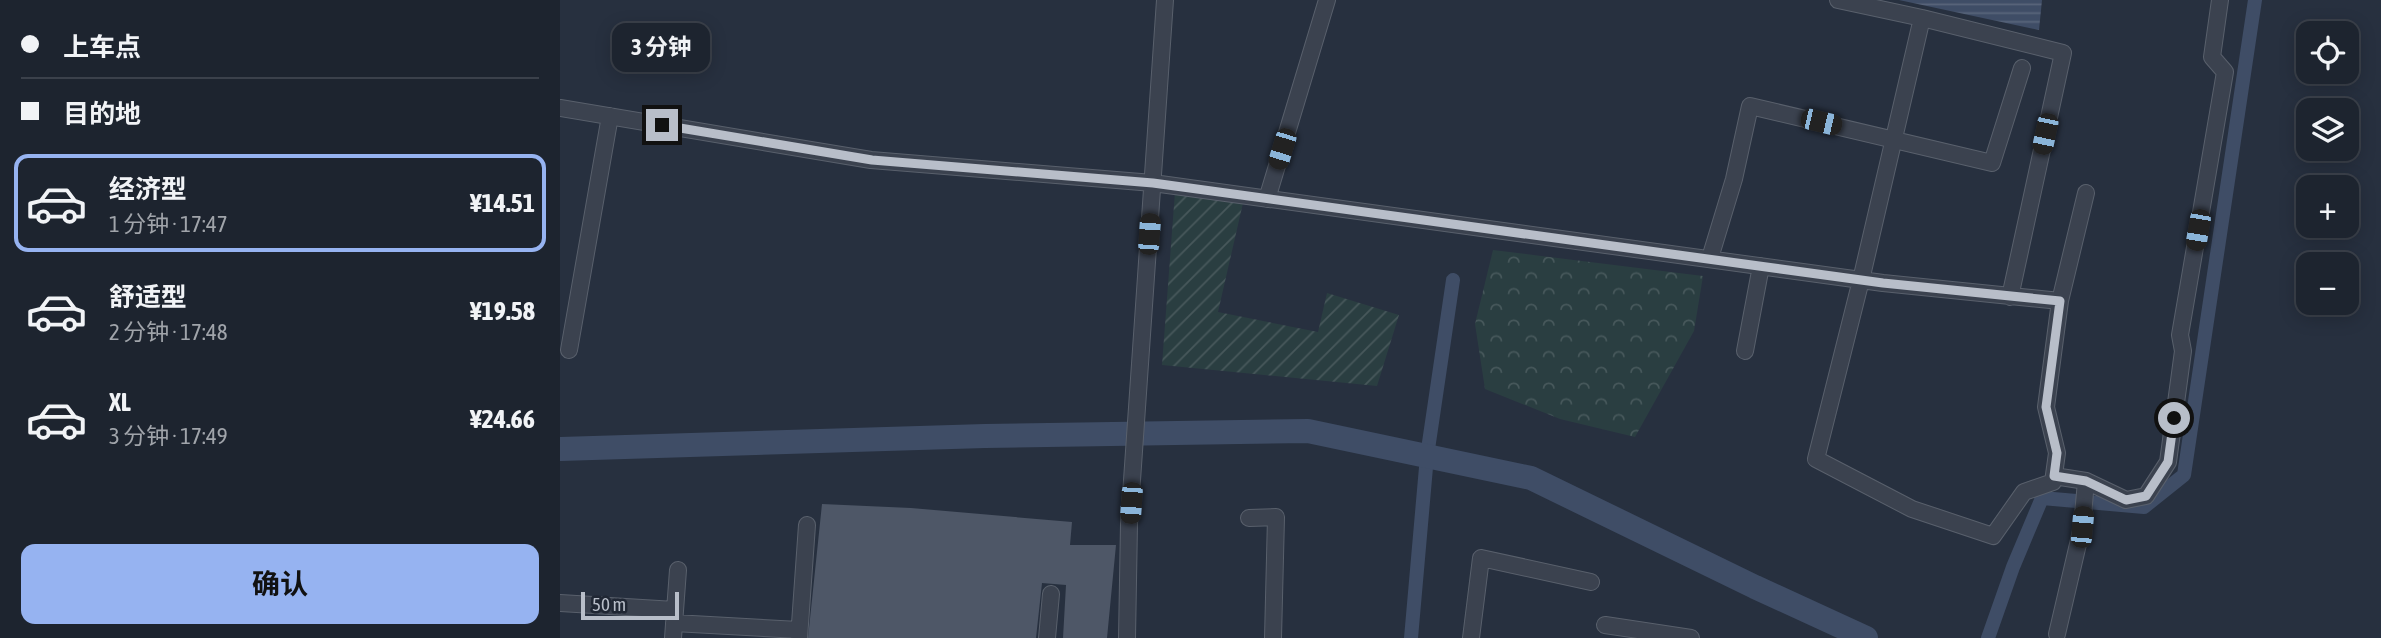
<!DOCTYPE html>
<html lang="zh">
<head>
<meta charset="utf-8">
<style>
	:root { --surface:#1d242f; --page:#252c37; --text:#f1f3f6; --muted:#a0a4aa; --line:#3b414b; --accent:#96b3f1 }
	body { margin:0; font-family:"Asap Condensed","Noto Sans SC",sans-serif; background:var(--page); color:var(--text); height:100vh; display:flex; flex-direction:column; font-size:26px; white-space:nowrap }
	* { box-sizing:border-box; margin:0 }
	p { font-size:23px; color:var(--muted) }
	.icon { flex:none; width:38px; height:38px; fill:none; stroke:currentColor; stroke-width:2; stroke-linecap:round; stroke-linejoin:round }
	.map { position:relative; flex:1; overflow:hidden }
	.sheet { display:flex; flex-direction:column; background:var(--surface); width:560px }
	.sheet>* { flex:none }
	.hud { display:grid; align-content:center; height:154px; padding:0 21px; background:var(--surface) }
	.tools { position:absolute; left:1736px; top:21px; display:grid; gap:14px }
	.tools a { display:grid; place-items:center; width:63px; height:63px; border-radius:14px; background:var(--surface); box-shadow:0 4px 18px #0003,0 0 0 2px var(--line); font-size:35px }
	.scale { position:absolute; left:21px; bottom:18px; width:98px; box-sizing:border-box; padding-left:7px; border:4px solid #b8bec9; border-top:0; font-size:19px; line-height:24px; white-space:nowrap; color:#b8bec9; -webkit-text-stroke:5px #202734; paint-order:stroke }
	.end { position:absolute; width:32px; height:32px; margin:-16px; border:9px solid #b8bec9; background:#111; box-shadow:0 0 0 4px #111 }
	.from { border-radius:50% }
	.bubble { position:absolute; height:49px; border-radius:14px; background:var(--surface); box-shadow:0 4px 18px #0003,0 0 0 2px var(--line); font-size:23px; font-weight:700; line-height:49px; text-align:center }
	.car { position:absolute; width:21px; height:42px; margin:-21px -10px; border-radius:9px; box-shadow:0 0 5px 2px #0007; background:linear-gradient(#222 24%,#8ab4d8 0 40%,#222 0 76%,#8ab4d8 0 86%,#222 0) }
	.hud b { display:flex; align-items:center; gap:24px; height:66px; font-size:26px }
	.hud b+b { border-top:2px solid var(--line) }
	.hud i { width:18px; height:18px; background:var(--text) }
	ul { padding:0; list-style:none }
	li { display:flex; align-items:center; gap:21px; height:98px; margin:0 14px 10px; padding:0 7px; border:4px solid transparent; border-radius:14px }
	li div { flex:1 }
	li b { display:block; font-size:26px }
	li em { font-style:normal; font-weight:700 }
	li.active { border-color:var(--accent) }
	li>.icon { width:63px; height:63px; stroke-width:1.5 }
	.primary-button { display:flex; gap:14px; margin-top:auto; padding:14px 21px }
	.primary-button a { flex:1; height:80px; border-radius:14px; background:var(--accent); color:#111; font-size:28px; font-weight:700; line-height:80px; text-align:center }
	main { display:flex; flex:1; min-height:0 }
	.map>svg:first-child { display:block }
	.park { fill:url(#park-crowns) }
	.garden { fill:url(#garden-furrows) }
	.water { fill:url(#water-rules) }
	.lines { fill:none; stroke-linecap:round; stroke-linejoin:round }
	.canal { stroke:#3f4d66; stroke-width:14 }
	.river { stroke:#3f4d66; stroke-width:24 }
	.building { fill:#4e5767 }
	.minor-casing { stroke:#59606c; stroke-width:18 }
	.minor { stroke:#3b424f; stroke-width:16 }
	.route { stroke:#b8bec9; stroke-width:9 }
</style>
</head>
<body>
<main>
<section class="sheet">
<div class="hud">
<b><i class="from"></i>上车点</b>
<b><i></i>目的地</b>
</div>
<ul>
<li class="active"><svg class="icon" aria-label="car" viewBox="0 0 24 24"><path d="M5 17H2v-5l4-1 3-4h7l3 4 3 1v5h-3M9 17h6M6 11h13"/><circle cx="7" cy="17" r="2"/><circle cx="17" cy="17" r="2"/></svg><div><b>经济型</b><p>1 分钟 · 17:47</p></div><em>¥14.51</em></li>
<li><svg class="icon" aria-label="car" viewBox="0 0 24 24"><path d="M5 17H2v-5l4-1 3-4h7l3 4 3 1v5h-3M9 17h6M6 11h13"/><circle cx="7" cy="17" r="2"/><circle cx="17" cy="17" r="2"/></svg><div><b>舒适型</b><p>2 分钟 · 17:48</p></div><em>¥19.58</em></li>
<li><svg class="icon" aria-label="car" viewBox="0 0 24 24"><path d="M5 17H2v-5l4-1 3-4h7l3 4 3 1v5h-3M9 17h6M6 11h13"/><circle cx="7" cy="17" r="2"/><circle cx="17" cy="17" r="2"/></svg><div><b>XL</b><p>3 分钟 · 17:49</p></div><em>¥24.66</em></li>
</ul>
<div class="primary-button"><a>确认</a></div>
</section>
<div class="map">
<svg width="1821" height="638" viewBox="0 0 1821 638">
	<defs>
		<pattern id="park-crowns" width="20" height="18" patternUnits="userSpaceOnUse" patternTransform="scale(1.75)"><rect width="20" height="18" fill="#2a3e41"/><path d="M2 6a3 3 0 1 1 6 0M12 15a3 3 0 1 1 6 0" fill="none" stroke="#47585b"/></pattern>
		<pattern id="garden-furrows" width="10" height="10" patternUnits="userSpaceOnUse" patternTransform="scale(1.75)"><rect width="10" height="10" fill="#2a3e41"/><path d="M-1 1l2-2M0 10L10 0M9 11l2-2" fill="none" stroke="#47585b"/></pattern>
		<pattern id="water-rules" width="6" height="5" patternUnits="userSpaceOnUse" patternTransform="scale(1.75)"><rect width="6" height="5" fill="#3f4d66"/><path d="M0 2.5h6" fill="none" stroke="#59657b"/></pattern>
	</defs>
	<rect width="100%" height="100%" fill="#27303f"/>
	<!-- park -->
	<path class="park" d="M933,250L1143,276L1134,331L1075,437L1000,419L925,389L915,324Z"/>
	<!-- garden -->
	<path class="garden" d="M615,192L683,203L658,312L758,332L767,293L839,315L817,386L602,365Z"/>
	<!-- water -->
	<path class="water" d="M1339,0H1482L1479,30Z"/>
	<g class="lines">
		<!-- canal -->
		<path class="canal" d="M851,638L867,456L893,280
			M1428,638L1453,567L1482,498L1584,507L1624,475L1695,0"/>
		<!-- river -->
		<path class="river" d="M0,449L425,436L748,431L971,478L1195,587L1306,638"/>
	</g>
	<!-- building -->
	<path class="building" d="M262,504L351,508L512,522L510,545H556L547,638H503L506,585L482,583L476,638H248Z"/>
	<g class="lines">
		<defs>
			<path id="minor" d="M1278,0L1362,18L1301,280L1256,459L1352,509L1433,536L1464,492L1493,482L1497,453L1486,407L1500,301L1526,193
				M1362,18L1503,53L1450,297
				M0,108L311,160L593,183L1323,283L1500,301
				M707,199L767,0
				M1150,258L1174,179L1190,106L1432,163L1462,68
				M9,350L50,116
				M1185,351L1201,266
				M1494,476L1526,481L1566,500L1586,496L1608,462L1623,351L1620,335L1665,72L1652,57L1660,0
				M689,518L716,517L713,638
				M0,603L115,610
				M114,623L239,630
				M1045,625L1131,638
				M1497,634L1522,527L1526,481
				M113,638L118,570
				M239,638L247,525
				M487,638L491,594
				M567,638L569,524L605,0
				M911,638L921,558L1031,582"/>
		</defs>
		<!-- minor casing -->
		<use href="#minor" class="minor-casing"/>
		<!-- minor -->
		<use href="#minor" class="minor"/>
	</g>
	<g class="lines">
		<!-- route -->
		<path class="route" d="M102,125L312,160L593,183L1323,283L1500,301L1486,407L1497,453L1494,476L1526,481L1566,500L1586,496L1608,462L1614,418"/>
	</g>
</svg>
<div class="tools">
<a><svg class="icon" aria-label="locate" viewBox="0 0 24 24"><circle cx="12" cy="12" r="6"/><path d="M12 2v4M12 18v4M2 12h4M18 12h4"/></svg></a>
<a><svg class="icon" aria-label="layers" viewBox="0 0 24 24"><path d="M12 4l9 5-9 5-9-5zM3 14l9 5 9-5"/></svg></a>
<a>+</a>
<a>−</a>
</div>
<div class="scale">50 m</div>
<i class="end from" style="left:1614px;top:418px"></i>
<i class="end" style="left:102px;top:125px"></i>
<div class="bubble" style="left:52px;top:23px;width:98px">3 分钟</div>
<i class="car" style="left:1261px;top:122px;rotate:103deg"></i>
<i class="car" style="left:1485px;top:134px;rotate:192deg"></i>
<i class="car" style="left:722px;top:149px;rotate:197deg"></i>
<i class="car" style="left:1638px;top:230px;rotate:190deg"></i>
<i class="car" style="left:589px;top:234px;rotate:4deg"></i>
<i class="car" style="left:571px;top:503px;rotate:184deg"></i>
<i class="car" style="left:1522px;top:527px;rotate:5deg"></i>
</div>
</main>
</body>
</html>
